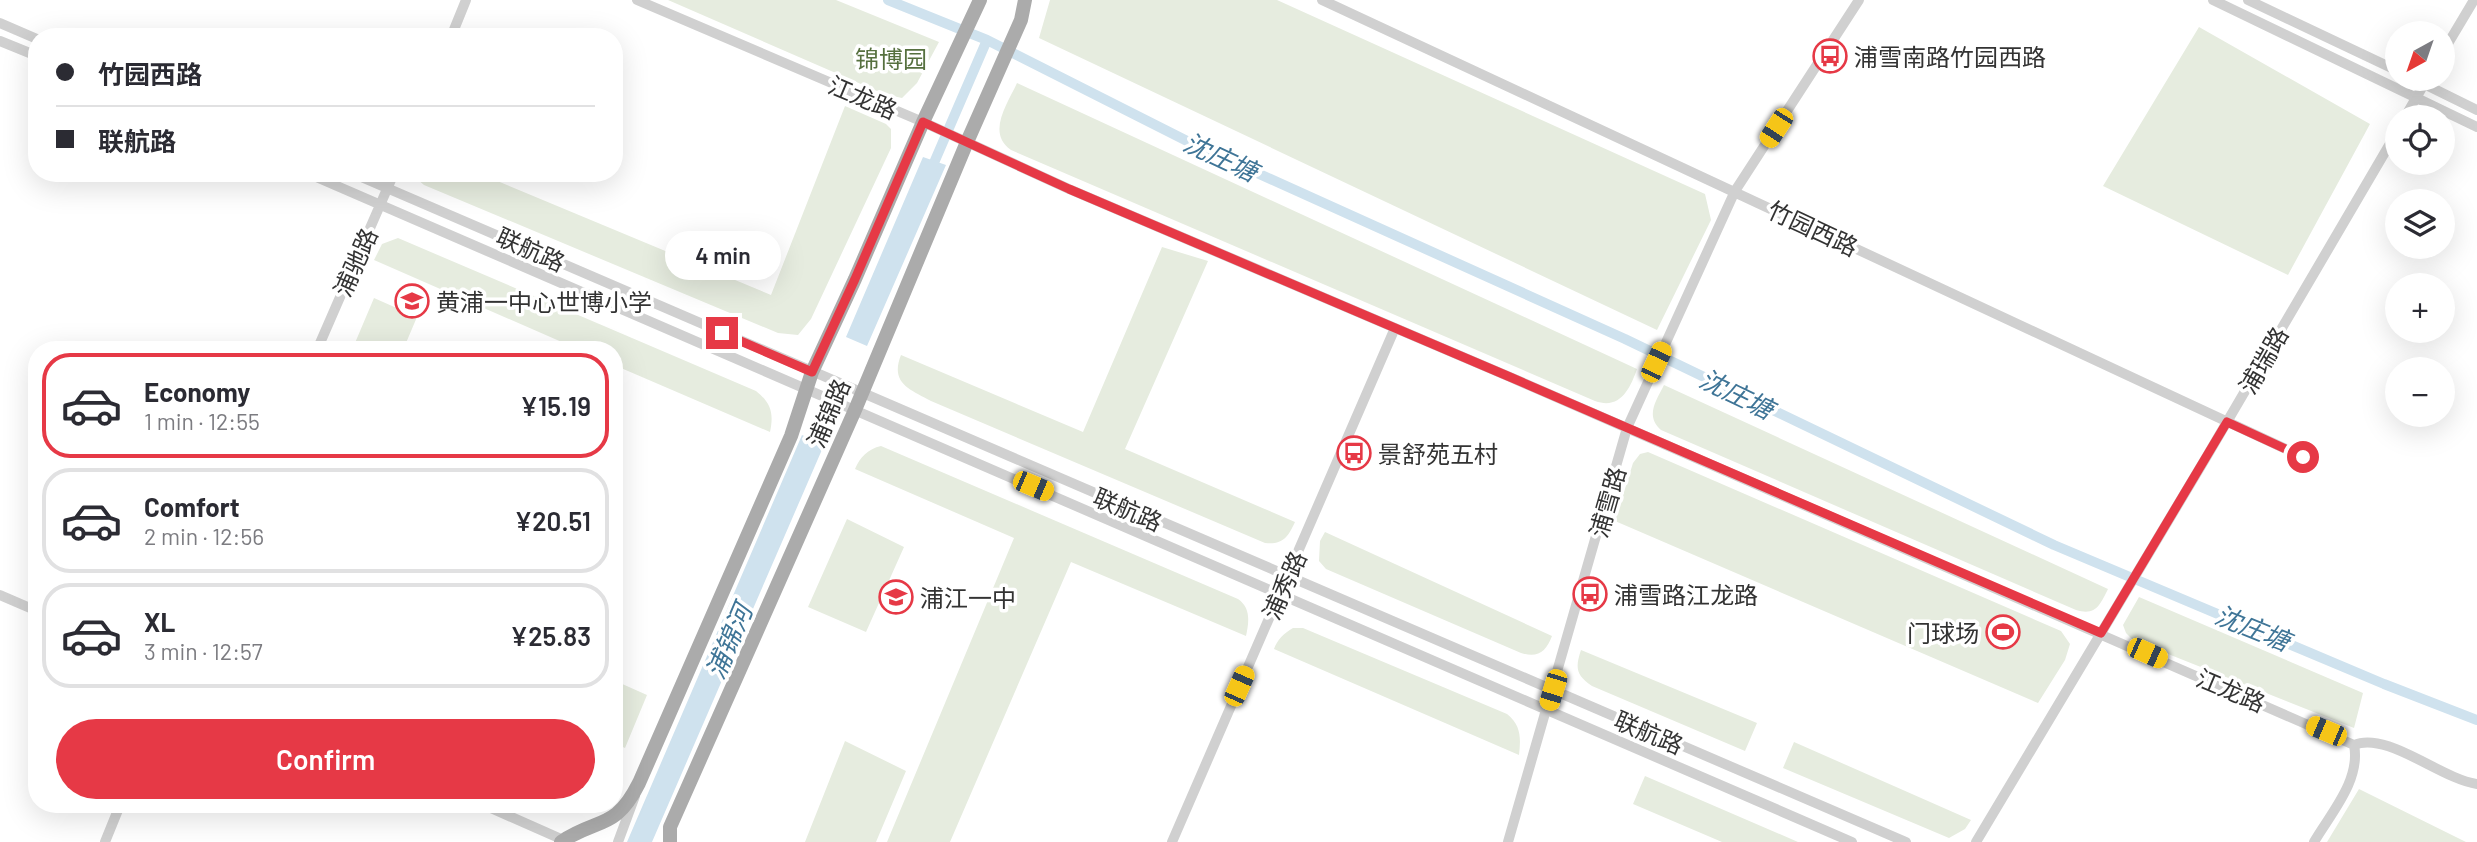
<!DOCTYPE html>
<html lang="en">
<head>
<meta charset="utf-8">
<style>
	:root { --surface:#fff; --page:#f7f7f7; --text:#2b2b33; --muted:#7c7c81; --line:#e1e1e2; --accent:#e63946 }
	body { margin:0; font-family:Barlow,"Noto Sans SC",sans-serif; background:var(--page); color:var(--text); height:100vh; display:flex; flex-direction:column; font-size:26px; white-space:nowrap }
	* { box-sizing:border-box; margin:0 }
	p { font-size:23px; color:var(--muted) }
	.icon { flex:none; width:38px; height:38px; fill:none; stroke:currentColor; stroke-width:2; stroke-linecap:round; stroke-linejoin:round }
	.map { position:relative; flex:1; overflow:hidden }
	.side { position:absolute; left:28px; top:341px; width:595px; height:472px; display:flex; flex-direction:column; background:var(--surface); border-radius:28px; box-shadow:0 7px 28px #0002 }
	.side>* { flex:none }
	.banner { position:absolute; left:28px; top:28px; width:595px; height:154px; border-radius:28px; box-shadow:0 7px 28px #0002; display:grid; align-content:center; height:154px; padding:0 28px; background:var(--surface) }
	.needle { width:46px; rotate:220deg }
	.fabs { position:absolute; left:2385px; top:21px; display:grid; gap:14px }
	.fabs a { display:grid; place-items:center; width:70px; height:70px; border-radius:50%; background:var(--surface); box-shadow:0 7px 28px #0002; font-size:35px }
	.end { position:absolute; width:32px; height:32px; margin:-16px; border:9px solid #e63946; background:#fff; box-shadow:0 0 0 4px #fff }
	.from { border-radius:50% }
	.bubble { position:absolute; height:49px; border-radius:24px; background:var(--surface); box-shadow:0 7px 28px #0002; font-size:23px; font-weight:600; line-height:49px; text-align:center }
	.car { position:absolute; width:21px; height:42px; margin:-21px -10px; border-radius:9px; box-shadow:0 0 5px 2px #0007; background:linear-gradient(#f5c518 24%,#345 0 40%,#f5c518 0 76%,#345 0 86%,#f5c518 0) }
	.banner b { display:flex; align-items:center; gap:24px; height:66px; font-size:26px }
	.banner b+b { border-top:2px solid var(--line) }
	.banner i { width:18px; height:18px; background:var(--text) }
	ul { padding:12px 0 0; list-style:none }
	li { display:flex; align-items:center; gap:21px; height:105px; margin:0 14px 10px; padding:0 14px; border:4px solid var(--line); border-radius:28px }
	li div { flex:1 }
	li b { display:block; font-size:26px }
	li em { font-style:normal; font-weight:600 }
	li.on { border-color:var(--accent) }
	li>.icon { width:63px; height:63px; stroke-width:1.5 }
	.primary-button { display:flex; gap:14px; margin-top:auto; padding:14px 28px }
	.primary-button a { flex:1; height:80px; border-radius:42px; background:var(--accent); color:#fff; font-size:28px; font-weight:600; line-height:80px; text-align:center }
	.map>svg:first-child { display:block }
	.green { fill:#e6ecdf }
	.water { fill:#cfe2ee }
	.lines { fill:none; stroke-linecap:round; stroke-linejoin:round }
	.canal { stroke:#cfe2ee; stroke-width:10 }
	.minor { stroke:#d0d0d0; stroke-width:10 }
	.major { stroke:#ababab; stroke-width:14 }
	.route { stroke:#e63946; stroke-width:9 }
	.labels { text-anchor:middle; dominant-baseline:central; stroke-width:7; stroke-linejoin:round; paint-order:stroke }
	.poi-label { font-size:24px; fill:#333; stroke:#fff; text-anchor:start }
	.park-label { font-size:24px; fill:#56703f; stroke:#fff }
	.street-label { font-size:24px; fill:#333; stroke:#fff }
	.water-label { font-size:26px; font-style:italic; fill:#3f7597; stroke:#fff }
</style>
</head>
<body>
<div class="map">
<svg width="2477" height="842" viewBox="0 0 2477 842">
	<rect width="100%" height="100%" fill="#fff"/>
	<!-- green -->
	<path class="green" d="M668,0H836L939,42L917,83L902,98L884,94Z
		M1050,0H1277L1705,194L1711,220L1657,330L1039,38Z
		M2199,27L2370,124L2288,275L2103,186Z
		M1017,83L1637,369C1630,389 1620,410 1595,401L1011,150C986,133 1008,103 1017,83Z
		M845,106L886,124L891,129V148L811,319L798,335L778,333L424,185L417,179L414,173H478L771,295Z
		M398,238L756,391C771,403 774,413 770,432L614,365V350H580L374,260L382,244Z
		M1162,247L1208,261L1125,449L1295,522C1288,537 1283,545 1265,543L931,401C909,389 890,383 901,355L1083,432Z
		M374,298L417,317L403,350H352Z
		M1664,385L2108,589C2100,605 2096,616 2076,610L1661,430C1645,416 1656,401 1664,385Z
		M881,446L1238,599C1251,608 1249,622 1246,636L1071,562L950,842H887L1014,538L855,469C860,457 868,449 881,446Z
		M1648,452L2061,631L2070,644L2065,660L2038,703L1615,521L1633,463L1640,454Z
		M847,519L904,547L866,632L808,607Z
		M1325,532L1552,636C1546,652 1538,658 1521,653L1326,569L1319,561L1320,541Z
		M2139,597L2363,693L2354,728L2133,640L2126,633L2123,625Z
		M1293,628H1303L1507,714C1521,725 1521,738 1519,755L1274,649C1277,640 1284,633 1293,628Z
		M1581,650L1757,723L1745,751L1592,686C1576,675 1575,668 1581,650Z
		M620,683L647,695L625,748L614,743V689L617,690Z
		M845,741L906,771L876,842H805Z
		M1794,742L1971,820L1965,829L1949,838L1783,768Z
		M1645,776L1798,842H1722L1633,804Z
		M2359,789L2466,842H2327Z"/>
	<!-- water -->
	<path class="water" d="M923,157L946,165L867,346L846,337Z
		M802,435L824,445L652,842H627Z"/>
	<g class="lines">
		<!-- canal -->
		<path class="canal" d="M888,0L987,40L1193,144L1625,339L2054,545L2384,684L2477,720
			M930,172L987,40"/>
		<!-- minor -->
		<path class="minor" d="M637,0L923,122L1069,189L1510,377L2354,745
			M1322,0L2303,457
			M2213,0L2477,127
			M2248,0L2398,71
			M0,23L37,39
			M451,37L466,0
			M0,41L37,56
			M2443,52L2474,0
			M2414,79L2477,110
			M2405,117L2427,79
			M307,173L1852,842
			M352,173L1906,842
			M317,350L394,173
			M0,595L37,611
			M2354,745C2387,731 2441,779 2477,784
			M484,805L568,842
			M105,842L120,805
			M618,842L635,796
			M1172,842L1395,328
			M1508,842L1627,428L1735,191L1859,0
			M1976,842L2207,456L2398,130
			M2314,842C2331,813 2361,780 2354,745"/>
		<!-- major -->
		<path class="major" d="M561,842C598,817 615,831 639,783L791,436L812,372L855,279L923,122L980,0
			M670,842V827L855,410L967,142L1021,20L1025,0"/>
	</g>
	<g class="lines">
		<!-- route -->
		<path class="route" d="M722,333L812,372L855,279L923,122L1069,189L1510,377L2101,633L2227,422L2303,457"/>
	</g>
	<!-- icons -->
	<defs>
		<symbol id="bus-ring" viewBox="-11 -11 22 22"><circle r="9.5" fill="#fff" stroke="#e63946" stroke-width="1.5"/><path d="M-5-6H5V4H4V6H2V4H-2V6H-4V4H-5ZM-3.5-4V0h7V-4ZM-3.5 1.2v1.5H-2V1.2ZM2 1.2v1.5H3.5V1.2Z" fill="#e63946"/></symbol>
		<symbol id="school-ring" viewBox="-11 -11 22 22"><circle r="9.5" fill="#fff" stroke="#e63946" stroke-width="1.5"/><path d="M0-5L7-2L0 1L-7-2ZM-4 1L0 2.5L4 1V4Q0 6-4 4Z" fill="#e63946"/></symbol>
		<symbol id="stadium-ring" viewBox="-11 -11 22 22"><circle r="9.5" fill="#fff" stroke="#e63946" stroke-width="1.5"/><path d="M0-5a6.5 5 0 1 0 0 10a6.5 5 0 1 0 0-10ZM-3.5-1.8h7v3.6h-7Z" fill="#e63946"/></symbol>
	</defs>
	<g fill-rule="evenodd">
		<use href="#bus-ring" x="1811" y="37" width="38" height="38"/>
		<use href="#school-ring" x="393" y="282" width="38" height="38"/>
		<use href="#bus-ring" x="1335" y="434" width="38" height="38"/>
		<use href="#bus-ring" x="1571" y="575" width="38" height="38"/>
		<use href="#school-ring" x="877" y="578" width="38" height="38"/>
		<use href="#stadium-ring" x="1984" y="613" width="38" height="38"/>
	</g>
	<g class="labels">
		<!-- poi labels -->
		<g class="poi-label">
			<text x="1854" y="56">浦雪南路竹园西路</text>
			<text x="436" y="301">黄浦一中心世博小学</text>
			<text x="1378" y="453">景舒苑五村</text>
			<text x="1614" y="594">浦雪路江龙路</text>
			<text x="920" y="597">浦江一中</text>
			<text x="1979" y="632" text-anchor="end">门球场</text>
		</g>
		<!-- park labels -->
		<g class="park-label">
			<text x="891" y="58">锦博园</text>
		</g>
		<!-- street labels -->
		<g class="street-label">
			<text transform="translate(863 97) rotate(23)">江龙路</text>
			<text transform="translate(1813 228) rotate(25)">竹园西路</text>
			<text transform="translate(531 249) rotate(24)">联航路</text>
			<text transform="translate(355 262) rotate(-66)">浦驰路</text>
			<text transform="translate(2263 360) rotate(-60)">浦瑞路</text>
			<text transform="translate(828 413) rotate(-67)">浦锦路</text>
			<text transform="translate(1607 502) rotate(-74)">浦雪路</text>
			<text transform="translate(1128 509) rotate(23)">联航路</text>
			<text transform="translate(1284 585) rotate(-66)">浦秀路</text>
			<text transform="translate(2231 690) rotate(23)">江龙路</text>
			<text transform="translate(1649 732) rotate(23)">联航路</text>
		</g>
		<!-- water labels -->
		<g class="water-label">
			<text transform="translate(1221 156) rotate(25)">沈庄塘</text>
			<text transform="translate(1737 393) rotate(26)">沈庄塘</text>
			<text transform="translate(2253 627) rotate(22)">沈庄塘</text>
			<text transform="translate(728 641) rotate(-67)">浦锦河</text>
		</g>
	</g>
</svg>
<div class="fabs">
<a><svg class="needle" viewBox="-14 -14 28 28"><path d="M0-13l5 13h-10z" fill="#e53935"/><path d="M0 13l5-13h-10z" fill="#7c7c81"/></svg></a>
<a><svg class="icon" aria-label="locate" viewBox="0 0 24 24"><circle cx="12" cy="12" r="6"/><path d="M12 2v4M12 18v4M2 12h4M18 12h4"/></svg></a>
<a><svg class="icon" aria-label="layers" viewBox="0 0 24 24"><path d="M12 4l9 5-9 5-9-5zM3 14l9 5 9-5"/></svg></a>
<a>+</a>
<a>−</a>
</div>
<i class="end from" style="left:2303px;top:457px"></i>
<i class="end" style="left:722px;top:333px"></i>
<div class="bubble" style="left:665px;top:231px;width:116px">4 min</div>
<i class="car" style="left:1776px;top:128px;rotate:213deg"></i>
<i class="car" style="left:1656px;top:362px;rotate:25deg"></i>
<i class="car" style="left:1033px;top:486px;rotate:113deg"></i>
<i class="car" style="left:2147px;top:653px;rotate:114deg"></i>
<i class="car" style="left:1239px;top:686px;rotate:24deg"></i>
<i class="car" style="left:1553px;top:690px;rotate:197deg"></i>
<i class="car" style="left:2326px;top:731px;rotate:293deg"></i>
<div class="banner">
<b><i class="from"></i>竹园西路</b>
<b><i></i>联航路</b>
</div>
<section class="side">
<ul>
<li class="on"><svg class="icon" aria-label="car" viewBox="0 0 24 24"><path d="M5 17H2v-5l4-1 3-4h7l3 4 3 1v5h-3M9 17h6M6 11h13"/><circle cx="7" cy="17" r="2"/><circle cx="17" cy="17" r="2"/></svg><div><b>Economy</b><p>1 min · 12:55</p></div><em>¥15.19</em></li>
<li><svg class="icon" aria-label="car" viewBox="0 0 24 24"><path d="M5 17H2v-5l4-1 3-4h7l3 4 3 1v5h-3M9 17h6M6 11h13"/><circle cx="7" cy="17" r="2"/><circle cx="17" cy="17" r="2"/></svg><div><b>Comfort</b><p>2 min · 12:56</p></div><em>¥20.51</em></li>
<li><svg class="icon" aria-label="car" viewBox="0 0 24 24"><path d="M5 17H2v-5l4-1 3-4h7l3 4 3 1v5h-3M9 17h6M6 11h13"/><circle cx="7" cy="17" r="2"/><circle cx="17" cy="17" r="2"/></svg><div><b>XL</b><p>3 min · 12:57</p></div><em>¥25.83</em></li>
</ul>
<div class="primary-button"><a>Confirm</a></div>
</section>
</div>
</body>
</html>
